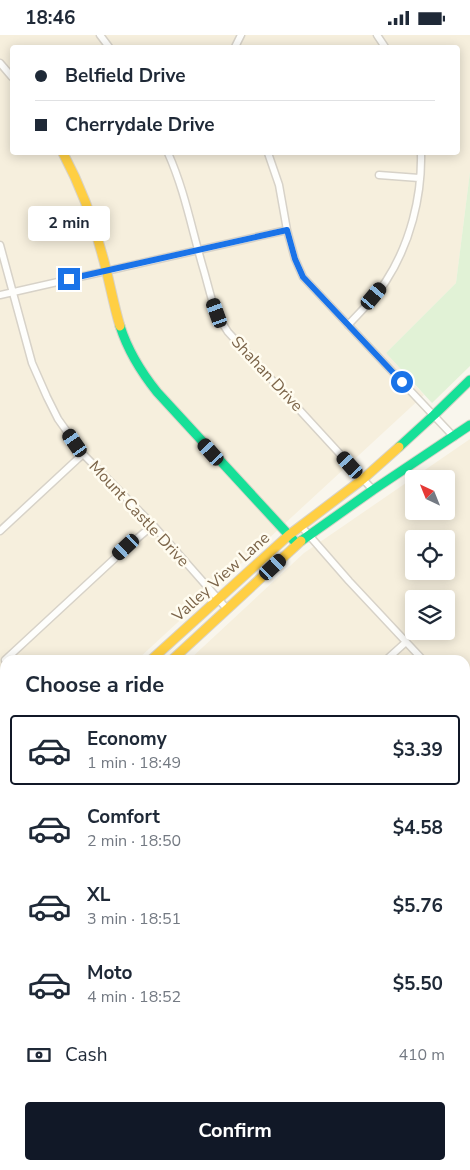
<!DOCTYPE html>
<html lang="en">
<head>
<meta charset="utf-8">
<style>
	:root { --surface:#fff; --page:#f6f6f7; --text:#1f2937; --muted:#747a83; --line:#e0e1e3; --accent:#111827 }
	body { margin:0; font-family:"Nunito Sans",sans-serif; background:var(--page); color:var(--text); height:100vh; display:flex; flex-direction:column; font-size:19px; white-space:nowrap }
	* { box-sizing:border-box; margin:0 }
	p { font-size:16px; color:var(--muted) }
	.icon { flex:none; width:28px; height:28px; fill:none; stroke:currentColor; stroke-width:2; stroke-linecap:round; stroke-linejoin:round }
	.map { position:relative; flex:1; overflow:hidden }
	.sheet { position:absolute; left:0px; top:620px; width:470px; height:515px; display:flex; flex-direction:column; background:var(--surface); border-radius:15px 15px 0 0; box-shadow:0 2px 12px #0003 }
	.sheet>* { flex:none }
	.top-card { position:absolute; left:10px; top:10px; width:450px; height:110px; border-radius:5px; box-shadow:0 2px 12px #0003; display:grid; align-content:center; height:110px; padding:0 25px; background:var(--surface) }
	.needle { width:32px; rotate:317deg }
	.tools { position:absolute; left:405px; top:435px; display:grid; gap:10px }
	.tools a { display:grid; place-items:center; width:50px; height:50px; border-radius:5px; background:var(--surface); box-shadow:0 2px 12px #0003; font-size:25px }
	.end { position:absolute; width:22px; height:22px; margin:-11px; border:6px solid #1a73e8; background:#fff; box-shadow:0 0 0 2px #fff }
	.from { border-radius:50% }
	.bubble { position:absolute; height:35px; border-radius:5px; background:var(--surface); box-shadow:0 2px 12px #0003; font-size:16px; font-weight:700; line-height:35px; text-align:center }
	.car { position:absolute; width:15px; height:30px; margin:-15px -8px; border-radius:6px; box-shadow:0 0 4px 1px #0007; background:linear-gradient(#222 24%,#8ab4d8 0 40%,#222 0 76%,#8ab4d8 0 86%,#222 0) }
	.top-card b { display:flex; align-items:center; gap:18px; height:48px; font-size:19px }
	.top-card b+b { border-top:1px solid var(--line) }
	.top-card i { width:12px; height:12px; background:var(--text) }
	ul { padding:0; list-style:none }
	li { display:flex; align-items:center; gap:15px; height:70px; margin:0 10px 8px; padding:0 15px; border:2px solid transparent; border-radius:5px }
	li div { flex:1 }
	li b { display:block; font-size:19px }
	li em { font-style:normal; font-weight:700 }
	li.current { border-color:var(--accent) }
	li>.icon { width:45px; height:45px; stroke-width:1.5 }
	h2 { padding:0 25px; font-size:22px; line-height:60px }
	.pay { display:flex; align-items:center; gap:12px; height:55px; padding:0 25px; font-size:19px }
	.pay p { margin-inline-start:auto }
	.button { display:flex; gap:10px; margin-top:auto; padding:10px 25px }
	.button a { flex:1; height:58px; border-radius:5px; background:var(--accent); color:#fff; font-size:20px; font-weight:700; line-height:58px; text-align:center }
	.status { display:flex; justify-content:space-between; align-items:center; height:35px; padding:0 25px; background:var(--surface); direction:ltr }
	.status svg { height:14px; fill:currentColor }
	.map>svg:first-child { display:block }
	.residential { fill:#f6efdd; fill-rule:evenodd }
	.green { fill:#e1f2d6 }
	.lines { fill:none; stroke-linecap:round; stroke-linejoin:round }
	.river { stroke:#cde2eb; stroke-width:12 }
	.street-casing { stroke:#d7d2c8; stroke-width:9 }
	.fast-casing { stroke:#d8d2c7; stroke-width:11 }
	.slow-casing { stroke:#d8d2c7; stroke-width:11 }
	.street { stroke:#fefefc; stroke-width:6 }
	.fast { stroke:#16e098; stroke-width:9 }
	.slow { stroke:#ffcf43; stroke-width:9 }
	.route { stroke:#1a73e8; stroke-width:6 }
	.labels { text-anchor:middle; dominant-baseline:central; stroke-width:5; stroke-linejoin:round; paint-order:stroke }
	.street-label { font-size:16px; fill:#7b6449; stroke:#fffcf0 }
</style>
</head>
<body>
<div class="status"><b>18:46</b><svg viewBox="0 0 49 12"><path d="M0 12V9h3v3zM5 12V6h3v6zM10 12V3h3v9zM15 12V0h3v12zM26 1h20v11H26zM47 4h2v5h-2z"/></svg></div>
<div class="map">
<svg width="470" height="1135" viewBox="0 0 470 1135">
	<rect width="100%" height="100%" fill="#f9f6ed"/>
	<!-- residential -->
	<path class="residential" d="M0,0H470V137L456,248L386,318L424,360L137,625H5V713L0,708ZM12,12H458V118H12Z
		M470,404V1135H405L400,1130H465V625H189L304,518ZM414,444H446V476H414ZM414,504H446V536H414ZM414,564H446V596H414Z
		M5,793V1130H350L355,1135H0V797Z"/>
	<!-- green -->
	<path class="green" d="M470,137V331L432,368L386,318L456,248Z"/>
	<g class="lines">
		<!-- river -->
		<path class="river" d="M465,922L470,925
			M465,1008L470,1012"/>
		<defs>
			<path id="street" d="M100,0L109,12
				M377,0L385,12
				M235,12L241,0
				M0,28L12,42
				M168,118C185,156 192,196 204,236C208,250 211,264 216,277C220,284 224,291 228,297L373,455
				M268,118L279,150L287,195L295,224L303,242L454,402
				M379,140L419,143
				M0,210L32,328L47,362L58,384L83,419L153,490L227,574
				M0,260L287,195
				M348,290C361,276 376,262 386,246C410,209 422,162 421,118
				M301,491L349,546L423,625
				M0,496L83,419
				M5,625L126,513L153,490
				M386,625L406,607
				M465,680L470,713
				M465,755L470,729
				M0,902L5,897
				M0,1033L5,1029
				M33,1135L39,1130
				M179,1135L185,1130
				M322,1135L327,1130"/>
			<path id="fast" d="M120,291C128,316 141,337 157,357L297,509
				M399,412L434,380L470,345
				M301,506L373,455L470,390
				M0,724L5,729
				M0,745L5,750
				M0,782L5,778
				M362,1130L367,1135
				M382,1130L386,1135"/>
			<path id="slow" d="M63,118C80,150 93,184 102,219C109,243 113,268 120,291
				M151,625L289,500L363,444L399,412
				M172,625L301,506
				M0,763L5,758"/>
		</defs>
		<!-- street casing -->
		<use href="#street" class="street-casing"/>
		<!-- fast casing -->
		<use href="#fast" class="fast-casing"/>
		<!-- slow casing -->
		<use href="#slow" class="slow-casing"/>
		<!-- street -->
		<use href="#street" class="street"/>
		<!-- fast -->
		<use href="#fast" class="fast"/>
		<!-- slow -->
		<use href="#slow" class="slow"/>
	</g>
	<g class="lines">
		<!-- route -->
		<path class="route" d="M69,244L287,195L295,224L303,242L402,347"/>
	</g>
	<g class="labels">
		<!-- street labels -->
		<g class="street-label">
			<text transform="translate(267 339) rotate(47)">Shahan Drive</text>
			<text transform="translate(139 479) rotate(47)">Mount Castle Drive</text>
			<text transform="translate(221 542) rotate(-42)">Valley View Lane</text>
		</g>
	</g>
</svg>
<div class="tools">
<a><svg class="needle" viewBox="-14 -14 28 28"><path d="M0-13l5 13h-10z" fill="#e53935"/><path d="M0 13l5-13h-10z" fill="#747a83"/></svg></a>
<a><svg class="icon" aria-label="locate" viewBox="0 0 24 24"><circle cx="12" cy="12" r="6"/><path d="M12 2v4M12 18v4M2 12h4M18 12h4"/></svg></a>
<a><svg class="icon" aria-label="layers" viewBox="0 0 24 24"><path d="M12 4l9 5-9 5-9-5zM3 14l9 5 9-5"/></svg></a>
</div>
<i class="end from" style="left:402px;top:347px"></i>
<i class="end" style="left:69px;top:244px"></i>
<div class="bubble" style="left:28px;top:171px;width:82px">2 min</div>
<i class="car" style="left:374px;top:261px;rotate:40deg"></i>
<i class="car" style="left:217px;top:278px;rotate:340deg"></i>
<i class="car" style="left:75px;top:408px;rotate:325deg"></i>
<i class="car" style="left:211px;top:417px;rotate:318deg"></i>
<i class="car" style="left:350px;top:430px;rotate:318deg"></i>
<i class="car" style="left:126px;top:512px;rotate:227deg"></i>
<i class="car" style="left:273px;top:532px;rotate:47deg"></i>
<div class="top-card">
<b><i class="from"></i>Belfield Drive</b>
<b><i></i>Cherrydale Drive</b>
</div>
<section class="sheet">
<h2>Choose a ride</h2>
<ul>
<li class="current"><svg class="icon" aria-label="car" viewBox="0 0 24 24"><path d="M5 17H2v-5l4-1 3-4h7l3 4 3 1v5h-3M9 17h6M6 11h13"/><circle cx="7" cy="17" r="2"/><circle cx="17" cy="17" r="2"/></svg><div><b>Economy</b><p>1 min · 18:49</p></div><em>$3.39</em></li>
<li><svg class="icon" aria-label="car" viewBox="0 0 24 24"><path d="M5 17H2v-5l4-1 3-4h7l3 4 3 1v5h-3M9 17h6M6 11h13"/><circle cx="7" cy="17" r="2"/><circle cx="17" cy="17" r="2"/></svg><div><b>Comfort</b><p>2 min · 18:50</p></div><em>$4.58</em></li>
<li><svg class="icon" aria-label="car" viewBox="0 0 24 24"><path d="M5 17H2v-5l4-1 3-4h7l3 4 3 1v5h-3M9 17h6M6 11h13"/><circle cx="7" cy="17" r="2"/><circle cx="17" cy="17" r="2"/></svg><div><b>XL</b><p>3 min · 18:51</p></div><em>$5.76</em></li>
<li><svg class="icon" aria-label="car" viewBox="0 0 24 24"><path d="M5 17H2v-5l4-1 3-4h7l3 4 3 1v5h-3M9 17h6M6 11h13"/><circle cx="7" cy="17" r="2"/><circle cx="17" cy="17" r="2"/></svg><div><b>Moto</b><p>4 min · 18:52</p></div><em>$5.50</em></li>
</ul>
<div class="pay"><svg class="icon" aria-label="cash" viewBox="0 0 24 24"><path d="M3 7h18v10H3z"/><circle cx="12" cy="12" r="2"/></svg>Cash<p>410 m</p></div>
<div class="button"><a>Confirm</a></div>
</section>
</div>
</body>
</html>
